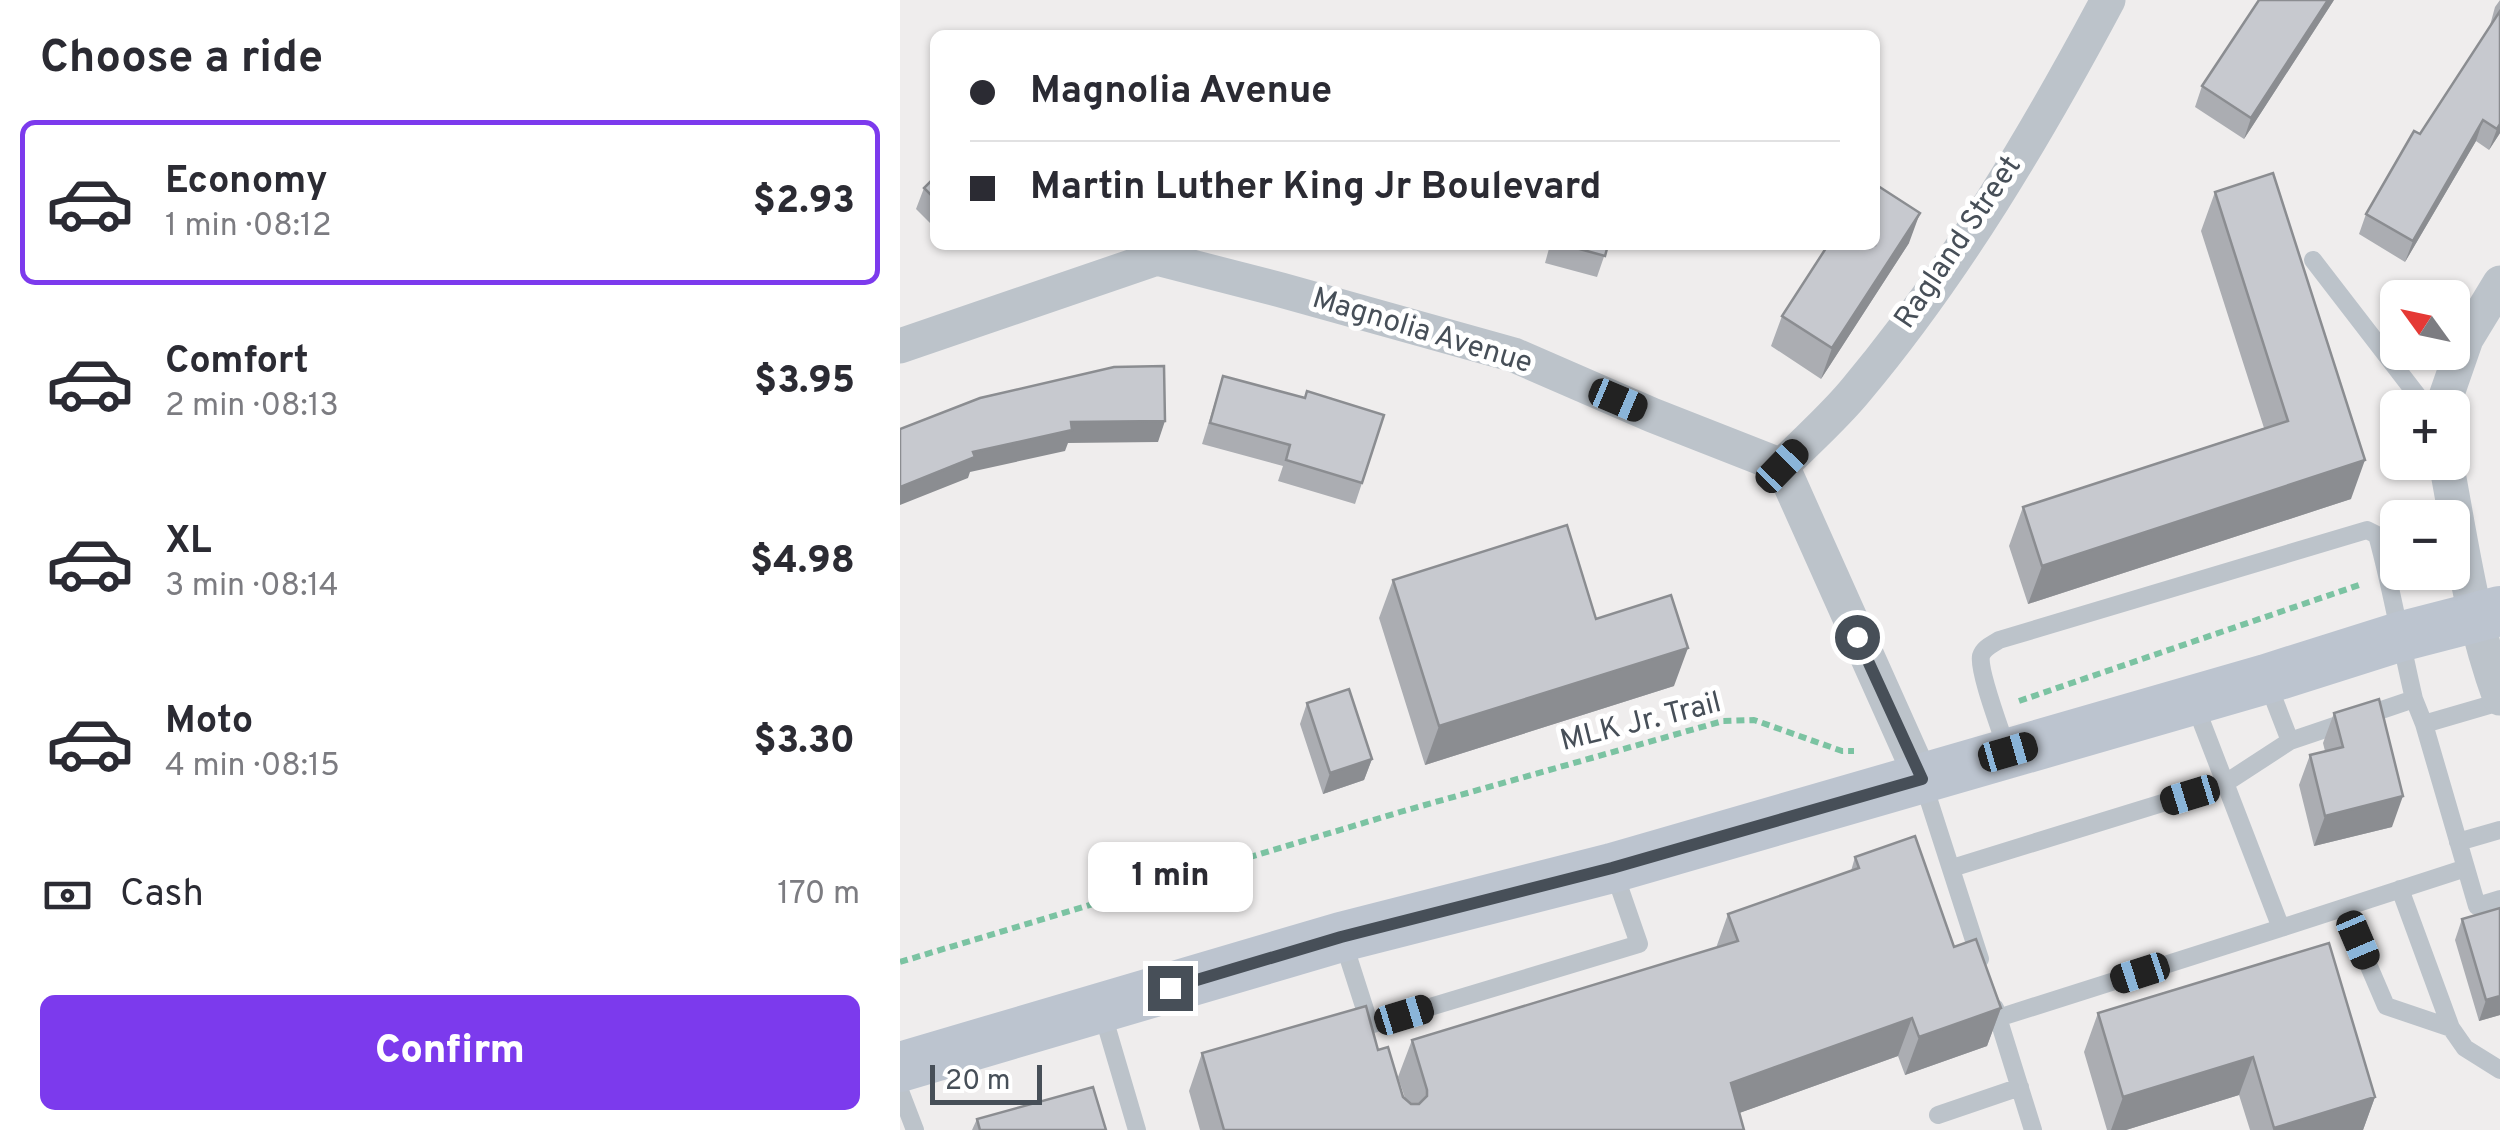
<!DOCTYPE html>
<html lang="en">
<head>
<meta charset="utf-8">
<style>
	:root { --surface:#fff; --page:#f2f2f3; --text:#2b2b33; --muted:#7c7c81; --line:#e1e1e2; --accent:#7c3aed }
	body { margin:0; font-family:Overpass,sans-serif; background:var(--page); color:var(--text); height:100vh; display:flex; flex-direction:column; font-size:38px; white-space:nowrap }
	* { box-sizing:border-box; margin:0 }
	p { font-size:32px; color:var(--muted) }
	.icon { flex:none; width:55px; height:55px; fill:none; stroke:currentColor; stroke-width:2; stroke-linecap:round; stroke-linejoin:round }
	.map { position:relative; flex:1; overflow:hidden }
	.drawer { display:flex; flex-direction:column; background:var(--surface); width:900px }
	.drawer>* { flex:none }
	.guide { position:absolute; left:30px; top:30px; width:950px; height:220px; border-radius:15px; box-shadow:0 2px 8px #0004; display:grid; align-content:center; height:220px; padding:0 40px; background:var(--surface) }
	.needle { width:65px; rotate:303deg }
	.buttons { position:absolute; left:1480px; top:280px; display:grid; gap:20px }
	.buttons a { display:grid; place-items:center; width:90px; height:90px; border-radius:15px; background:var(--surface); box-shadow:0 2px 8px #0004; font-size:50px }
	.scale { position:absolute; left:30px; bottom:25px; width:112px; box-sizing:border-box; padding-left:10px; border:5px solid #474f58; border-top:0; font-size:28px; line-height:35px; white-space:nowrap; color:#474f58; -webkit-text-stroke:8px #fff; paint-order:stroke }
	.end { position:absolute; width:45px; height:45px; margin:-22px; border:12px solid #474f58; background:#fff; box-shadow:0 0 0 5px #fff }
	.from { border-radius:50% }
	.bubble { position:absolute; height:70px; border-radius:15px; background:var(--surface); box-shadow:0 2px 8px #0004; font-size:32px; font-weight:800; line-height:70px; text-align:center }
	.car { position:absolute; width:30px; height:60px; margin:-30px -15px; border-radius:12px; box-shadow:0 0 8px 2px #0007; background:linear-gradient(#222 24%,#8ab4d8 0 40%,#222 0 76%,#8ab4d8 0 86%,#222 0) }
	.guide b { display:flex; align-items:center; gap:35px; height:95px; font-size:38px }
	.guide b+b { border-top:2px solid var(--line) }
	.guide i { width:25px; height:25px; background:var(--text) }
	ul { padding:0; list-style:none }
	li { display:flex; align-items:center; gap:30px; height:165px; margin:0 20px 15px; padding:0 20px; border:5px solid transparent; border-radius:15px }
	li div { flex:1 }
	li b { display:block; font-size:38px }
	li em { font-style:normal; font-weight:800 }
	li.on { border-color:var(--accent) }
	li>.icon { width:90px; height:90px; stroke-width:1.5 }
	h2 { padding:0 40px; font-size:45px; line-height:120px }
	.pay { display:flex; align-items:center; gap:25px; height:110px; padding:0 40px; font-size:38px }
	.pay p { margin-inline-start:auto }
	.primary-button { display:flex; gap:20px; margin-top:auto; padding:20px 40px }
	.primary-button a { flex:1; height:115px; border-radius:15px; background:var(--accent); color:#fff; font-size:40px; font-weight:800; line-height:115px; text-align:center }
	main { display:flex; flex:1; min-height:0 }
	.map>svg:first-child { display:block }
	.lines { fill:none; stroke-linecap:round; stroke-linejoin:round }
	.path { stroke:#7bc3a2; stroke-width:6; stroke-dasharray:8 5; stroke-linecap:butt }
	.service { stroke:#bcc3ca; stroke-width:18 }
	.minor { stroke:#bcc3ca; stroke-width:35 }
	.secondary { stroke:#bcc4cf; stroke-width:50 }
	.wall { fill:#abadb2 }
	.shaded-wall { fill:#8b8d91 }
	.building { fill:#c7c9cf; stroke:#8b8d91; stroke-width:2.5 }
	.route { stroke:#474f58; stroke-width:12 }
	.labels { text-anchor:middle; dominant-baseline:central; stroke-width:10; stroke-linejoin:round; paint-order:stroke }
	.street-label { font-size:30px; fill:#474f58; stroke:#fff }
</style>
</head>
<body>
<main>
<section class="drawer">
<h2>Choose a ride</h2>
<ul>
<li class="on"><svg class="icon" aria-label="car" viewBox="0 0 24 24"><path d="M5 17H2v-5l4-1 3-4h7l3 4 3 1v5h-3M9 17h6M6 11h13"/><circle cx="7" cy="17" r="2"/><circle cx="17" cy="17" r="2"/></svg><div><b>Economy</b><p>1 min · 08:12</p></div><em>$2.93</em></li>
<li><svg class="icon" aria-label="car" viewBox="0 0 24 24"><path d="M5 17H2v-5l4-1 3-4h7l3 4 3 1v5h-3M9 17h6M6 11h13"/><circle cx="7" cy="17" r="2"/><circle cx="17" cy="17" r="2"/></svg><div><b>Comfort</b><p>2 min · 08:13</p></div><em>$3.95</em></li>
<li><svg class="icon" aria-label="car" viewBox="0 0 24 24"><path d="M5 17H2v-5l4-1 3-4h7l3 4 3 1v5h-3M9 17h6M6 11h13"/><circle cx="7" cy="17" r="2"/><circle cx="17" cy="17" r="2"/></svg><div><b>XL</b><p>3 min · 08:14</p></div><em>$4.98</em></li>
<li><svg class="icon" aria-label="car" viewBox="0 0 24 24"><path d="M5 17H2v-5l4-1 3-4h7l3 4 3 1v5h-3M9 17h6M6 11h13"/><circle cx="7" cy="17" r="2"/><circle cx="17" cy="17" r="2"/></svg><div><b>Moto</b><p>4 min · 08:15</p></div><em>$3.30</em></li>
</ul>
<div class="pay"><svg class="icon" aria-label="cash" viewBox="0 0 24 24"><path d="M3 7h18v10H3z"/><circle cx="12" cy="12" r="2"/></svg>Cash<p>170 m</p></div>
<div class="primary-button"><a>Confirm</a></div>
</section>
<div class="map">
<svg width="1600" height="1130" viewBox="0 0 1600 1130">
	<rect width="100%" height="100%" fill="#efeded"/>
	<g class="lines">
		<!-- path -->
		<path class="path" d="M1119,701L1462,584
			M0,962L500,812L823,721L854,720L942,751H954"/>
		<!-- service -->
		<path class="service" d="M1413,260L1527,408
			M1514,699L1524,724L1577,906L1600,899
			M1524,724L1600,702
			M1107,750C1101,731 1078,671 1081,656C1084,647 1092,645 1099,640L1467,530L1477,535C1492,589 1501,644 1514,699L1390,741L1368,684
			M1022,779L1080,959
			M1558,842L1600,830
			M1052,868L1324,784L1390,741
			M1500,889L1551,1028L1565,1048L1600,1070
			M1444,908L1486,1006L1551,1028
			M1381,928L1566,868
			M443,941L470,1025L739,944L713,869
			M201,1008L237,1130
			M1095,1008L1133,1130
			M1098,1018L1381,928L1295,705
			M0,1091L15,1130
			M1038,1115L1120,1087"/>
		<!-- minor -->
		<path class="minor" d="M0,346L257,258L381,290L614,355L752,415L882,466L1022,779
			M1542,408L1566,339L1600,283
			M1546,462C1561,542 1572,622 1600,698
			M882,466C906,441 934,417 956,390C1055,272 1136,135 1208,0"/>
		<!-- secondary -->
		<path class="secondary" d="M0,1067L441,937L712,868L1366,679L1499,637L1600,611"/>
	</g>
	<!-- wall -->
	<path class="wall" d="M1434,0L1344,139L1295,107L1302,86Z
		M1600,0V133L1589,150L1576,141L1505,262L1459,234L1466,214L1589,29L1595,7Z
		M35,177V228L16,209L24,188Z
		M1315,192L1451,499L1128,604L1109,546L1123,507L1364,428L1301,231Z
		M1009,243L921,379L871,346L882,316L925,249L918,245H975Z
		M650,245H708L697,277L645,263Z
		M323,376L462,483L455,504L378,481L383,466L302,444Z
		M493,580L696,619L774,686L525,765L479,618Z
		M407,703L472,759L464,780L423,794L400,724Z
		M1434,713L1492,827L1414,846L1399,785L1410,755L1425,751L1423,743Z
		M955,857L1054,947L1101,1008L1087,1046L1005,1075L998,1056L839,1113L844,1130H300L289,1091L302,1053L478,1050L505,1098L498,1077L512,1040L816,948L828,914L951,871Z
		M1562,919L1600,1015L1579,1021L1555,940Z
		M1429,943L1475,1097L1463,1130H1350L1339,1095L1226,1130H1207L1184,1052L1198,1013Z
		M77,1119L206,1130H72Z"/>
	<!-- shaded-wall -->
	<path class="shaded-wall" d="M1428,0H1434L1344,139L1351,118Z
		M1583,120L1576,141L1505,262L1513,241Z
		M1600,124V133L1589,150L1597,129Z
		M1020,213L1009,243L921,379L932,348Z
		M265,421L258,442L168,443L165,451L70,472L68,478L0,505V487L73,452L171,422Z
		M1465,460L1451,499L1128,604L1142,566Z
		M788,648L774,686L525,765L539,726Z
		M472,759L464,780L423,794L430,773Z
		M1503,796L1492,827L1414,846L1425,816Z
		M1600,996V1015L1579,1021L1586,1000Z
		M1101,1008L1087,1046L1005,1075L1019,1037Z
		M1012,1018L998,1056L817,1121L831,1083Z
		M1353,1057L1339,1095L1226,1130H1211L1223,1097Z
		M1475,1097L1463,1130H1373L1374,1128Z"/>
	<!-- building -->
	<path class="building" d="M1359,0H1428L1351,118L1302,86Z
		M1600,11V124L1597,129L1583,120L1513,241L1466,214L1514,131L1520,134Z
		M1373,173L1465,460L1142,566L1123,507L1388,421L1315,192Z
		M35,177V199L24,188Z
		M975,184L1020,213L932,348L882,316L928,245H975Z
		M665,245H708L705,256Z
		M264,366L265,421L171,422L172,430L73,452L75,457L0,487V429L80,398L214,367Z
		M323,376L405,398L407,391L484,415L462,483L386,460L390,445L310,423Z
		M667,525L696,619L771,595L788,648L539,726L493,580Z
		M449,689L472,759L430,773L407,703Z
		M1479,699L1503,796L1425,816L1410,755L1443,747L1434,713Z
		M1015,836L1054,947L1076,939L1101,1008L1019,1037L1012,1018L831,1083L844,1130H324L302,1053L466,1006L478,1050L488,1047L503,1097L511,1104H519L527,1096V1090L512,1040L838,941L828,914L959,868L955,857Z
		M1600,908V996L1586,1000L1562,919Z
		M1429,943L1475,1097L1374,1128L1353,1057L1223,1097L1198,1013Z
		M193,1087L206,1130H80L77,1119Z"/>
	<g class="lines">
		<!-- route -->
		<path class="route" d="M270,988L441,937L712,868L1022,779L957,637"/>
	</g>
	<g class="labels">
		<!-- street labels -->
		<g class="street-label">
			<text transform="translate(1059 243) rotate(-56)">Ragland Street</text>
			<text transform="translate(522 332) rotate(17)">Magnolia Avenue</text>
			<text transform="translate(741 723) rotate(-14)">MLK Jr. Trail</text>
		</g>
	</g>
</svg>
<div class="buttons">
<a><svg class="needle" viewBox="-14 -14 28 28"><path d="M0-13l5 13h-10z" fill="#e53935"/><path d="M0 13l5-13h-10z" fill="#7c7c81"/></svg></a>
<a>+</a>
<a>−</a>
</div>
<div class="scale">20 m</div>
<i class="end from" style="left:957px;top:637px"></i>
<i class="end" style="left:270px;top:988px"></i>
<div class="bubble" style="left:188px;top:842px;width:165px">1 min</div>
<i class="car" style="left:718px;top:400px;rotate:113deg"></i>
<i class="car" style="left:882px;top:466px;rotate:44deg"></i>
<i class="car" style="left:1108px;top:752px;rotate:74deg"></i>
<i class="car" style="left:1290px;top:795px;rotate:253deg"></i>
<i class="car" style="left:1458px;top:940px;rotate:157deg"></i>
<i class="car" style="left:1240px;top:973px;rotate:252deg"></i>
<i class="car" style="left:504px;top:1015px;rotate:73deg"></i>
<div class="guide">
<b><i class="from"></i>Magnolia Avenue</b>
<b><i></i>Martin Luther King Jr Boulevard</b>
</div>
</div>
</main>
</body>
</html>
